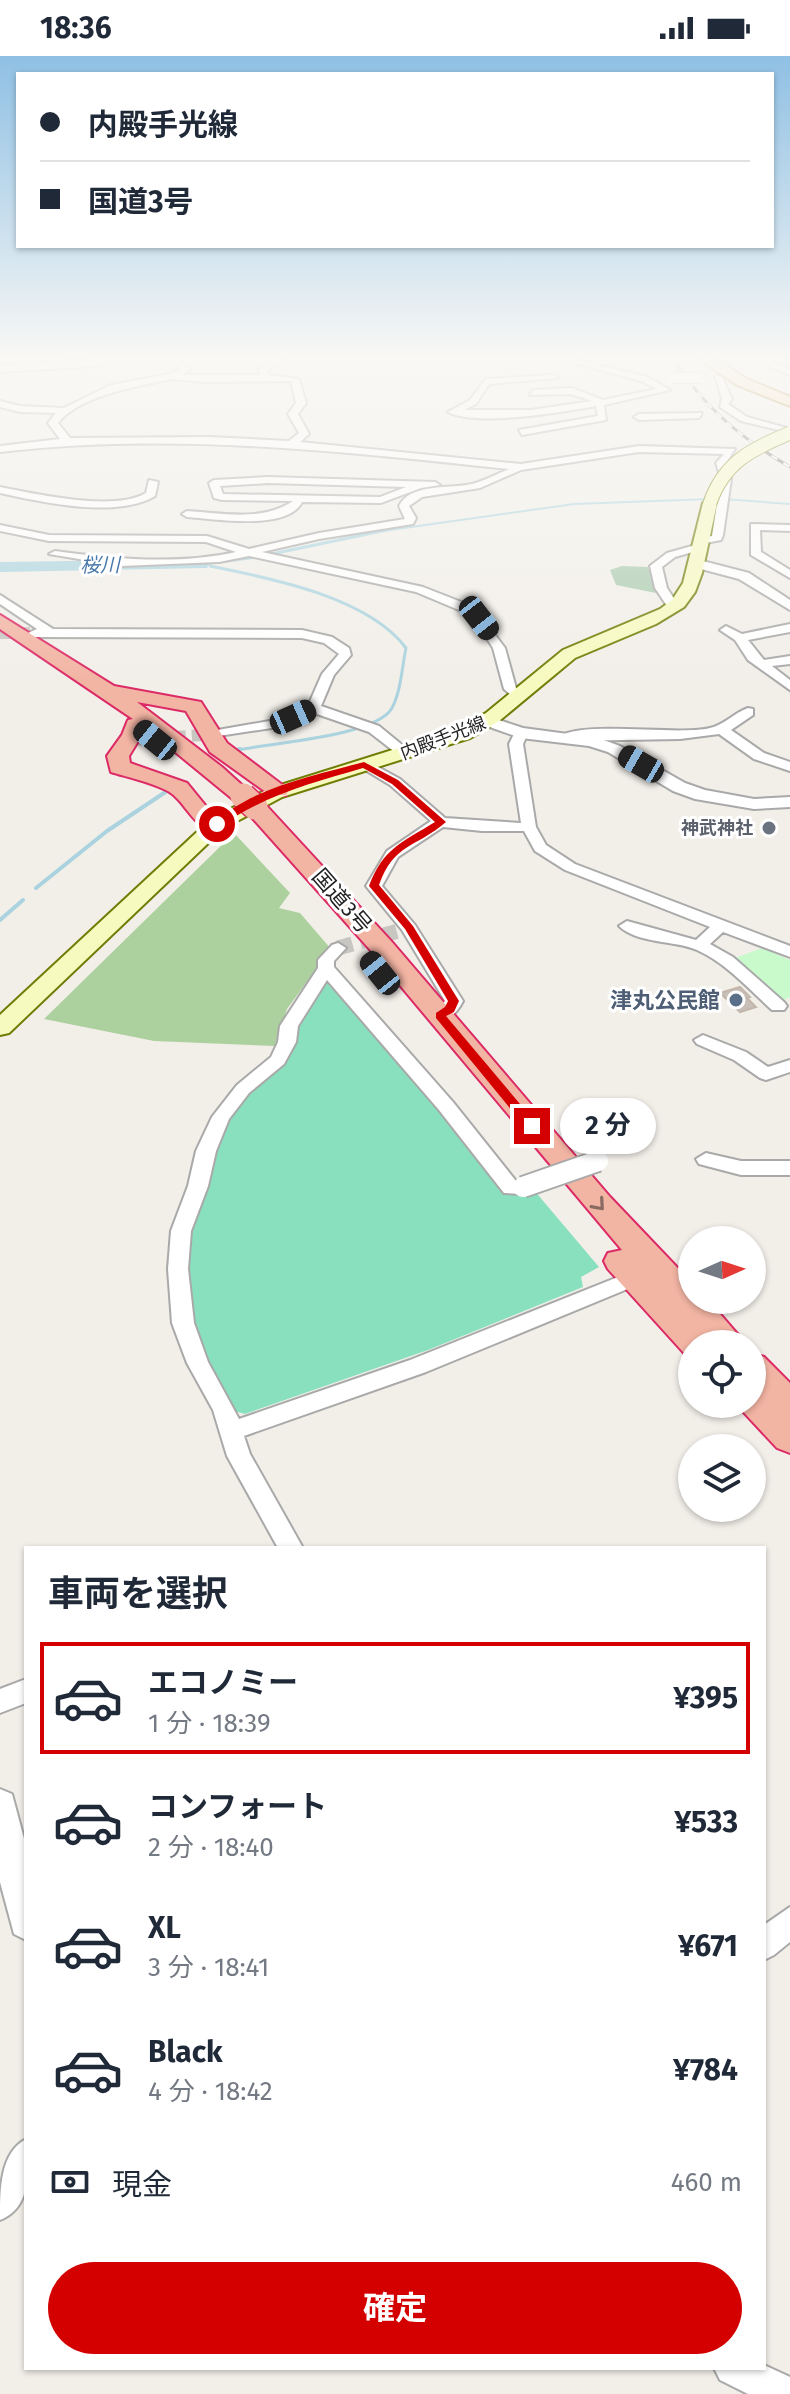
<!DOCTYPE html>
<html lang="ja">
<head>
<meta charset="utf-8">
<style>
	:root { --surface:#fff; --page:#f6f6f7; --text:#1f2937; --muted:#747a83; --line:#e0e1e3; --accent:#d40000 }
	body { margin:0; font-family:"Fira Sans","Noto Sans JP",sans-serif; background:var(--page); color:var(--text); height:100vh; display:flex; flex-direction:column; font-size:30px; white-space:nowrap }
	* { box-sizing:border-box; margin:0 }
	p { font-size:26px; color:var(--muted) }
	.icon { flex:none; width:44px; height:44px; fill:none; stroke:currentColor; stroke-width:2; stroke-linecap:round; stroke-linejoin:round }
	.map { position:relative; flex:1; overflow:hidden }
	.sheet { position:absolute; left:24px; top:1490px; width:742px; height:824px; display:flex; flex-direction:column; background:var(--surface); border-radius:0px; box-shadow:0 2px 6px #0004 }
	.sheet>* { flex:none }
	.guide { position:absolute; left:16px; top:16px; width:758px; height:176px; border-radius:0px; box-shadow:0 2px 6px #0004; display:grid; align-content:center; height:176px; padding:0 24px; background:var(--surface) }
	.needle { width:52px; rotate:87deg }
	.controls { position:absolute; left:678px; top:1170px; display:grid; gap:16px }
	.controls a { display:grid; place-items:center; width:88px; height:88px; border-radius:50%; background:var(--surface); box-shadow:0 2px 6px #0004; font-size:40px }
	.end { position:absolute; width:36px; height:36px; margin:-18px; border:10px solid #d40000; background:#fff; box-shadow:0 0 0 4px #fff }
	.from { border-radius:50% }
	.bubble { position:absolute; height:56px; border-radius:28px; background:var(--surface); box-shadow:0 2px 6px #0004; font-size:26px; font-weight:700; line-height:56px; text-align:center }
	.car { position:absolute; width:24px; height:48px; margin:-24px -12px; border-radius:10px; box-shadow:0 0 6px 2px #0007; background:linear-gradient(#222 24%,#8ab4d8 0 40%,#222 0 76%,#8ab4d8 0 86%,#222 0) }
	.guide b { display:flex; align-items:center; gap:28px; height:76px; font-size:30px }
	.guide b+b { border-top:2px solid var(--line) }
	.guide i { width:20px; height:20px; background:var(--text) }
	ul { padding:0; list-style:none }
	li { display:flex; align-items:center; gap:24px; height:112px; margin:0 16px 12px; padding:0 8px; border:4px solid transparent; border-radius:0px }
	li div { flex:1 }
	li b { display:block; font-size:30px }
	li em { font-style:normal; font-weight:700 }
	li.on { border-color:var(--accent) }
	li>.icon { width:72px; height:72px; stroke-width:1.5 }
	h2 { padding:0 24px; font-size:36px; line-height:96px }
	.pay { display:flex; align-items:center; gap:20px; height:88px; padding:0 24px; font-size:30px }
	.pay p { margin-inline-start:auto }
	.primary-button { display:flex; gap:16px; margin-top:auto; padding:16px 24px }
	.primary-button a { flex:1; height:92px; border-radius:48px; background:var(--accent); color:#fff; font-size:32px; font-weight:700; line-height:92px; text-align:center }
	.status { display:flex; justify-content:space-between; align-items:center; height:56px; padding:0 40px; background:var(--surface); direction:ltr }
	.status svg { height:22px; fill:currentColor }
	.map>svg:first-child { display:block }
	.forest { fill:#add19e }
	.cemetery { fill:#aacbaf }
	.park { fill:#c8facc }
	.pitch { fill:#88e0be }
	.lines { fill:none; stroke-linecap:round; stroke-linejoin:round }
	.stream-far2 { stroke:#aad3df; stroke-width:2 }
	.stream-far1 { stroke:#aad3df; stroke-width:3 }
	.stream { stroke:#aad3df; stroke-width:4 }
	.river { fill:#aad3df; fill-rule:evenodd }
	.building { fill:#c7bfb8; stroke:#c4b6ab; stroke-width:2 }
	.minor-tunnel-far1 { stroke:#c8c6c1; stroke-width:12; stroke-dasharray:12 6; stroke-linecap:butt }
	.minor-tunnel { stroke:#c8c6c1; stroke-width:15; stroke-dasharray:15 8; stroke-linecap:butt }
	.minor-casing { stroke:#a9a9a9; stroke-width:4 }
	.tertiary-casing { stroke:#a9a9a9; stroke-width:4 }
	.secondary-casing { stroke:#707d05; stroke-width:4 }
	.primary-casing { stroke:#a06b00; stroke-width:4 }
	.trunk-casing { stroke:#dc2a67; stroke-width:4 }
	.minor { fill:#fff; fill-rule:evenodd }
	.tertiary { fill:#fff; fill-rule:evenodd }
	.secondary { fill:#f7fabf; fill-rule:evenodd }
	.primary { fill:#fcd6a4; fill-rule:evenodd }
	.trunk { fill:#f2b4a3; fill-rule:evenodd }
	.rail-casing { stroke:#707070; stroke-width:3 }
	.rail { stroke:#fff; stroke-width:2; stroke-dasharray:7; stroke-linecap:butt }
	.minor-bridge-far1-casing { stroke:#a9a9a9; stroke-width:12; stroke-linecap:butt }
	.minor-bridge-casing { stroke:#a9a9a9; stroke-width:24; stroke-linecap:butt }
	.secondary-bridge-casing { stroke:#707d05; stroke-width:15; stroke-linecap:butt }
	.trunk-bridge-casing { stroke:#dc2a67; stroke-width:28; stroke-linecap:butt }
	.minor-bridge-far1 { stroke:#fff; stroke-width:10 }
	.minor-bridge { stroke:#fff; stroke-width:20 }
	.secondary-bridge { stroke:#f7fabf; stroke-width:13 }
	.trunk-bridge { stroke:#f2b4a3; stroke-width:25 }
	.oneway { stroke:#8a6b62 }
	.route { fill:#d40000 }
	.worship-dot { fill:#6b7280; stroke:#fff; stroke-width:3 }
	.service-dot { fill:#5c6f8a; stroke:#fff; stroke-width:3 }
	.labels { text-anchor:middle; dominant-baseline:central; stroke-width:6; stroke-linejoin:round; paint-order:stroke }
	.far-street-label { font-size:18px; fill:#222; stroke:#fff }
	.far-worship-label { font-size:18px; font-weight:bold; fill:#5b616d; stroke:#fff; text-anchor:end }
	.far-water-label { font-size:20px; font-style:italic; fill:#4a7aab; stroke:#fff }
	.street-label { font-size:22px; fill:#222; stroke:#fff }
	.service-label { font-size:22px; font-weight:bold; fill:#4e5e75; stroke:#fff; text-anchor:end }
</style>
</head>
<body>
<div class="status"><b>18:36</b><svg viewBox="0 0 49 12"><path d="M0 12V9h3v3zM5 12V6h3v6zM10 12V3h3v9zM15 12V0h3v12zM26 1h20v11H26zM47 4h2v5h-2z"/></svg></div>
<div class="map">
<svg width="790" height="2338" viewBox="0 0 790 2338">
	<rect width="100%" height="100%" fill="#f2efe9"/>
	<!-- forest -->
	<path class="forest" d="M234,777L290,837L279,852L300,857L331,893L287,953L275,990L154,985L44,963Z"/>
	<!-- cemetery -->
	<path class="cemetery" d="M622,510L648,511L656,537L616,529L610,514Z"/>
	<!-- park -->
	<path class="park" d="M762,892L790,904V941L778,947L730,904Z"/>
	<!-- pitch -->
	<path class="pitch" d="M325,925H332L440,1050L510,1139L533,1133L599,1211L581,1221L583,1231L428,1294L245,1358L234,1355L204,1300L192,1265L188,1209L190,1176L217,1088L239,1049L289,1001L298,971Z"/>
	<g class="lines">
		<!-- stream-far2 -->
		<path class="stream-far2" d="M724,443L790,448
			M376,476L574,448L710,443"/>
		<!-- stream-far1 -->
		<path class="stream-far1" d="M201,508L257,501L387,474
			M210,510C270,522 368,541 406,592C402,611 401,635 392,652C376,681 266,687 233,695"/>
		<!-- stream -->
		<path class="stream" d="M233,695L240,693
			M36,832L107,775L167,735
			M0,864L23,844"/>
		<!-- river -->
		<path class="river" d="M201,503L207,504L209,508L207,512L0,516V506Z"/>
	</g>
	<!-- building -->
	<path class="building" d="M740,931L750,941L747,942L756,951L740,956L720,937Z"/>
	<g class="lines">
		<!-- minor-tunnel-far1 -->
		<path class="minor-tunnel-far1" d="M0,577H34
			M120,685L217,678"/>
		<!-- minor-tunnel -->
		<path class="minor-tunnel" d="M338,892L409,872"/>
		<defs>
			<path id="minor" d="M107,302H119L98,310L0,316V310Z
				M144,302H175L190,313L182,319H260L259,313L274,302H283L267,316L268,319L299,323L306,347L298,358L309,378L300,386L521,408L639,390L735,393L726,407L731,423L723,479L721,484L701,488L703,493L675,501L662,511L667,532L679,550L669,553L655,532L650,510L667,497L699,488L697,483L712,480L721,423L716,407L724,398L639,396L521,414L480,432L422,441L409,450L416,462L413,468L319,483L262,496L423,531L474,551L505,592L516,632L526,642L519,646L504,633L493,592L475,564L466,557L416,536L249,500L219,506L121,510L49,498L55,495C114,503 177,509 236,496L206,486L49,485L0,475V469L49,479L207,480L249,493L319,477L405,463L399,450C410,427 450,433 472,428C484,425 497,418 509,413C339,395 170,376 0,396V390L60,383L48,367L56,357L20,356L0,351V345L20,350L64,352L111,329L170,318L181,312L172,307ZM173,323L204,326L291,325L296,347L288,358L299,377L289,385L209,381L70,382L58,367C78,340 141,329 173,323Z
				M556,302H569L647,321L670,334L604,349L606,364L522,379L519,374L598,360L596,350C563,356 476,371 448,356L470,344L486,323L554,319L558,322L489,328L476,348L464,354H531L592,345L571,338L530,339L533,334L572,332L603,344L657,333L641,325Z
				M751,302H762L790,313V319Z
				M715,319L722,321L732,343L728,348L747,361L787,372V376L741,365L720,351L722,343Z
				M702,357L699,362L639,364L634,361L639,358Z
				M268,421L435,426L440,429L421,432L381,447L302,446C288,475 215,463 187,461L182,458L187,455C222,457 262,466 293,445L222,444L214,442L209,427L214,424ZM268,427L406,431L380,441L223,438L220,430Z
				M149,424L158,426L155,440C116,463 42,446 0,437V431C37,438 113,456 146,437Z
				M751,468L790,469V475L760,474L761,496L790,514V522L751,499Z
				M0,539L53,573L302,574L332,581L349,592L351,599L334,619L321,650L379,670L412,697L400,700L369,676L314,657L278,671L212,681V675L275,664L308,650L322,618L339,598L324,587L302,582L34,581L28,577L37,573L0,548Z
				M790,568V576L748,584L764,604L790,600V608L772,610L790,624V634L748,604L735,584L720,574L726,570L742,578Z
				M748,652L753,653V659L731,674L764,697L790,706V715L754,703L719,678L680,683L566,685L559,681C581,664 675,680 710,672C724,669 734,657 748,652Z
				M516,674L528,677L523,688L536,771L546,789L575,808L790,890V901L723,876L710,888L733,901L784,946L787,950L784,954H772C749,933 726,907 697,894C674,884 638,888 619,870L627,865L696,884L710,871L565,814L535,795L524,775H482L443,771L398,801L382,830L415,869L463,945C457,957 448,966 434,963L431,959L445,945L402,874L366,830L387,795L431,765L390,729L357,709L369,706L400,723L445,762L521,767L509,688Z
				M338,887L346,892L334,905V911L453,1046L516,1125L530,1126L533,1131L523,1138L504,1137L439,1054L327,924L298,970L296,986L284,1008L249,1037L229,1063L216,1095L208,1130L191,1175L188,1213L194,1267L208,1306L239,1363L410,1304L628,1217H642L645,1222L642,1227L426,1316L244,1380L250,1398L303,1492H278L227,1400L213,1354L187,1307L172,1267L168,1213L171,1175L188,1130L196,1095L212,1061L237,1029L271,1001L278,986L280,970L318,912V904L332,889Z
				M703,979L746,996L768,1011L790,1004V1016L766,1024L760,1022L734,1004L697,988L694,984Z
				M706,1097L741,1105H790V1119H741L699,1108L696,1103Z
				M26,1623V1647L0,1657V1633Z
				M790,1851V1886L774,1899L764,1904V1869Z
				M764,2309L790,2321V2338H748L720,2324L714,2312H764Z"/>
			<path id="tertiary" d="M695,503L749,517L790,544V554L739,523L690,510L688,507Z
				M490,661L523,672L598,682L620,690L685,727L705,734L754,743L790,741V751L754,753L695,743L673,735L608,696L589,690L521,682L484,669V663Z
				M0,1733L12,1738L26,1790V1884L14,1878L0,1826Z
				M26,2083C26,2114 34,2150 0,2164C0,2133 0,2097 26,2083Z"/>
			<path id="secondary" d="M710,443L717,447L702,517L695,536L684,551L656,568L575,602L499,665L470,682L282,741L224,772L9,977L0,979V959L210,764L268,733L456,674L486,657L563,594L660,553L672,544L683,527L703,447Z"/>
			<path id="primary" d="M698,302H714L747,323L790,341V350L737,329Z"/>
			<path id="trunk" d="M0,559L114,630L201,646L227,687L289,734L286,739H270L210,696L186,655L137,646L222,711L254,740L251,745H235L146,672L129,700L130,707L187,727L209,754L229,768L225,773C196,780 190,751 171,737C158,728 127,721 111,716L107,700L122,679L128,664L133,663L0,573Z
				M255,744L263,746L391,885L610,1141L692,1227V1244H708L746,1288H692V1300L684,1297L608,1213L604,1205L608,1197L622,1194L373,897L247,756L243,751L247,746Z
				M752,1297L764,1301L790,1327V1397L777,1392L736,1348H752Z"/>
		</defs>
		<!-- minor casing -->
		<use href="#minor" class="minor-casing"/>
		<!-- tertiary casing -->
		<use href="#tertiary" class="tertiary-casing"/>
		<!-- secondary casing -->
		<use href="#secondary" class="secondary-casing"/>
		<!-- primary casing -->
		<use href="#primary" class="primary-casing"/>
		<!-- trunk casing -->
		<use href="#trunk" class="trunk-casing"/>
		<!-- minor -->
		<use href="#minor" class="minor"/>
		<!-- tertiary -->
		<use href="#tertiary" class="tertiary"/>
		<!-- secondary -->
		<use href="#secondary" class="secondary"/>
		<!-- primary -->
		<use href="#primary" class="primary"/>
		<!-- trunk -->
		<use href="#trunk" class="trunk"/>
		<defs>
			<path id="rail" d="M673,302C702,350 742,383 790,411"/>
		</defs>
		<!-- rail casing -->
		<use href="#rail" class="rail-casing"/>
		<!-- rail -->
		<use href="#rail" class="rail"/>
		<defs>
			<path id="minor-bridge-far1" d="M673,322H700"/>
			<path id="minor-bridge" d="M523,1131L598,1105"/>
			<path id="secondary-bridge" d="M710,447C724,406 752,393 790,377"/>
			<path id="trunk-bridge" d="M243,740L255,751"/>
		</defs>
		<!-- minor-bridge-far1 casing -->
		<use href="#minor-bridge-far1" class="minor-bridge-far1-casing"/>
		<!-- minor-bridge casing -->
		<use href="#minor-bridge" class="minor-bridge-casing"/>
		<!-- secondary-bridge casing -->
		<use href="#secondary-bridge" class="secondary-bridge-casing"/>
		<!-- trunk-bridge casing -->
		<use href="#trunk-bridge" class="trunk-bridge-casing"/>
		<!-- minor-bridge-far1 -->
		<use href="#minor-bridge-far1" class="minor-bridge-far1"/>
		<!-- minor-bridge -->
		<use href="#minor-bridge" class="minor-bridge"/>
		<!-- secondary-bridge -->
		<use href="#secondary-bridge" class="secondary-bridge"/>
		<!-- trunk-bridge -->
		<use href="#trunk-bridge" class="trunk-bridge"/>
	</g>
	<!-- one-way arrows -->
	<defs><path id="oneway-chevron" d="M-2-3.5L2.5 0L-2 3.5" fill="none" stroke-width="1.6" stroke-linecap="round" stroke-linejoin="round" transform="scale(2)"/></defs>
	<use class="oneway" href="#oneway-chevron" transform="translate(599 1149) rotate(49)"/>
	<!-- sky -->
	<linearGradient id="sky" x2="0" y2="1"><stop stop-color="#8fc0e4"/><stop offset="0.48" stop-color="#f9f8f5"/><stop offset="1" stop-color="#f9f8f5" stop-opacity="0"/></linearGradient>
	<rect width="790" height="629" fill="url(#sky)"/>
	<!-- route -->
	<path class="route" d="M364,706L398,724L446,766C416,792 394,787 379,829L413,870L459,945L454,956L446,960L536,1067V1073H527L436,962V957L445,951L448,945L405,873L369,830C383,792 403,786 435,766L392,728L363,712C312,727 265,739 221,770L212,768C253,731 313,720 364,706Z"/>
	<!-- markers -->
	<circle class="worship-dot" cx="769" cy="772" r="8"/>
	<circle class="service-dot" cx="736" cy="944" r="8"/>
	<g class="labels">
		<!-- far-street labels -->
		<g class="far-street-label">
			<text transform="translate(443 682) rotate(-21)">内殿手光線</text>
		</g>
		<!-- far-worship labels -->
		<g class="far-worship-label">
			<text x="753" y="772">神武神社</text>
		</g>
		<!-- far-water labels -->
		<g class="far-water-label">
			<text transform="translate(100 509) rotate(-1)">桜川</text>
		</g>
		<!-- street labels -->
		<g class="street-label">
			<text transform="translate(342 845) rotate(49)">国道3号</text>
		</g>
		<!-- service labels -->
		<g class="service-label">
			<text x="720" y="944">津丸公民館</text>
		</g>
	</g>
</svg>
<div class="controls">
<a><svg class="needle" viewBox="-14 -14 28 28"><path d="M0-13l5 13h-10z" fill="#e53935"/><path d="M0 13l5-13h-10z" fill="#747a83"/></svg></a>
<a><svg class="icon" aria-label="locate" viewBox="0 0 24 24"><circle cx="12" cy="12" r="6"/><path d="M12 2v4M12 18v4M2 12h4M18 12h4"/></svg></a>
<a><svg class="icon" aria-label="layers" viewBox="0 0 24 24"><path d="M12 4l9 5-9 5-9-5zM3 14l9 5 9-5"/></svg></a>
</div>
<i class="end from" style="left:217px;top:768px"></i>
<i class="end" style="left:532px;top:1070px"></i>
<div class="bubble" style="left:560px;top:1042px;width:96px">2 分</div>
<i class="car" style="left:479px;top:562px;rotate:142deg"></i>
<i class="car" style="left:293px;top:661px;rotate:66deg"></i>
<i class="car" style="left:155px;top:684px;rotate:309deg"></i>
<i class="car" style="left:641px;top:708px;rotate:300deg"></i>
<i class="car" style="left:380px;top:917px;rotate:321deg"></i>
<div class="guide">
<b><i class="from"></i>内殿手光線</b>
<b><i></i>国道3号</b>
</div>
<section class="sheet">
<h2>車両を選択</h2>
<ul>
<li class="on"><svg class="icon" aria-label="car" viewBox="0 0 24 24"><path d="M5 17H2v-5l4-1 3-4h7l3 4 3 1v5h-3M9 17h6M6 11h13"/><circle cx="7" cy="17" r="2"/><circle cx="17" cy="17" r="2"/></svg><div><b>エコノミー</b><p>1 分 · 18:39</p></div><em>¥395</em></li>
<li><svg class="icon" aria-label="car" viewBox="0 0 24 24"><path d="M5 17H2v-5l4-1 3-4h7l3 4 3 1v5h-3M9 17h6M6 11h13"/><circle cx="7" cy="17" r="2"/><circle cx="17" cy="17" r="2"/></svg><div><b>コンフォート</b><p>2 分 · 18:40</p></div><em>¥533</em></li>
<li><svg class="icon" aria-label="car" viewBox="0 0 24 24"><path d="M5 17H2v-5l4-1 3-4h7l3 4 3 1v5h-3M9 17h6M6 11h13"/><circle cx="7" cy="17" r="2"/><circle cx="17" cy="17" r="2"/></svg><div><b>XL</b><p>3 分 · 18:41</p></div><em>¥671</em></li>
<li><svg class="icon" aria-label="car" viewBox="0 0 24 24"><path d="M5 17H2v-5l4-1 3-4h7l3 4 3 1v5h-3M9 17h6M6 11h13"/><circle cx="7" cy="17" r="2"/><circle cx="17" cy="17" r="2"/></svg><div><b>Black</b><p>4 分 · 18:42</p></div><em>¥784</em></li>
</ul>
<div class="pay"><svg class="icon" aria-label="cash" viewBox="0 0 24 24"><path d="M3 7h18v10H3z"/><circle cx="12" cy="12" r="2"/></svg>現金<p>460 m</p></div>
<div class="primary-button"><a>確定</a></div>
</section>
</div>
</body>
</html>
